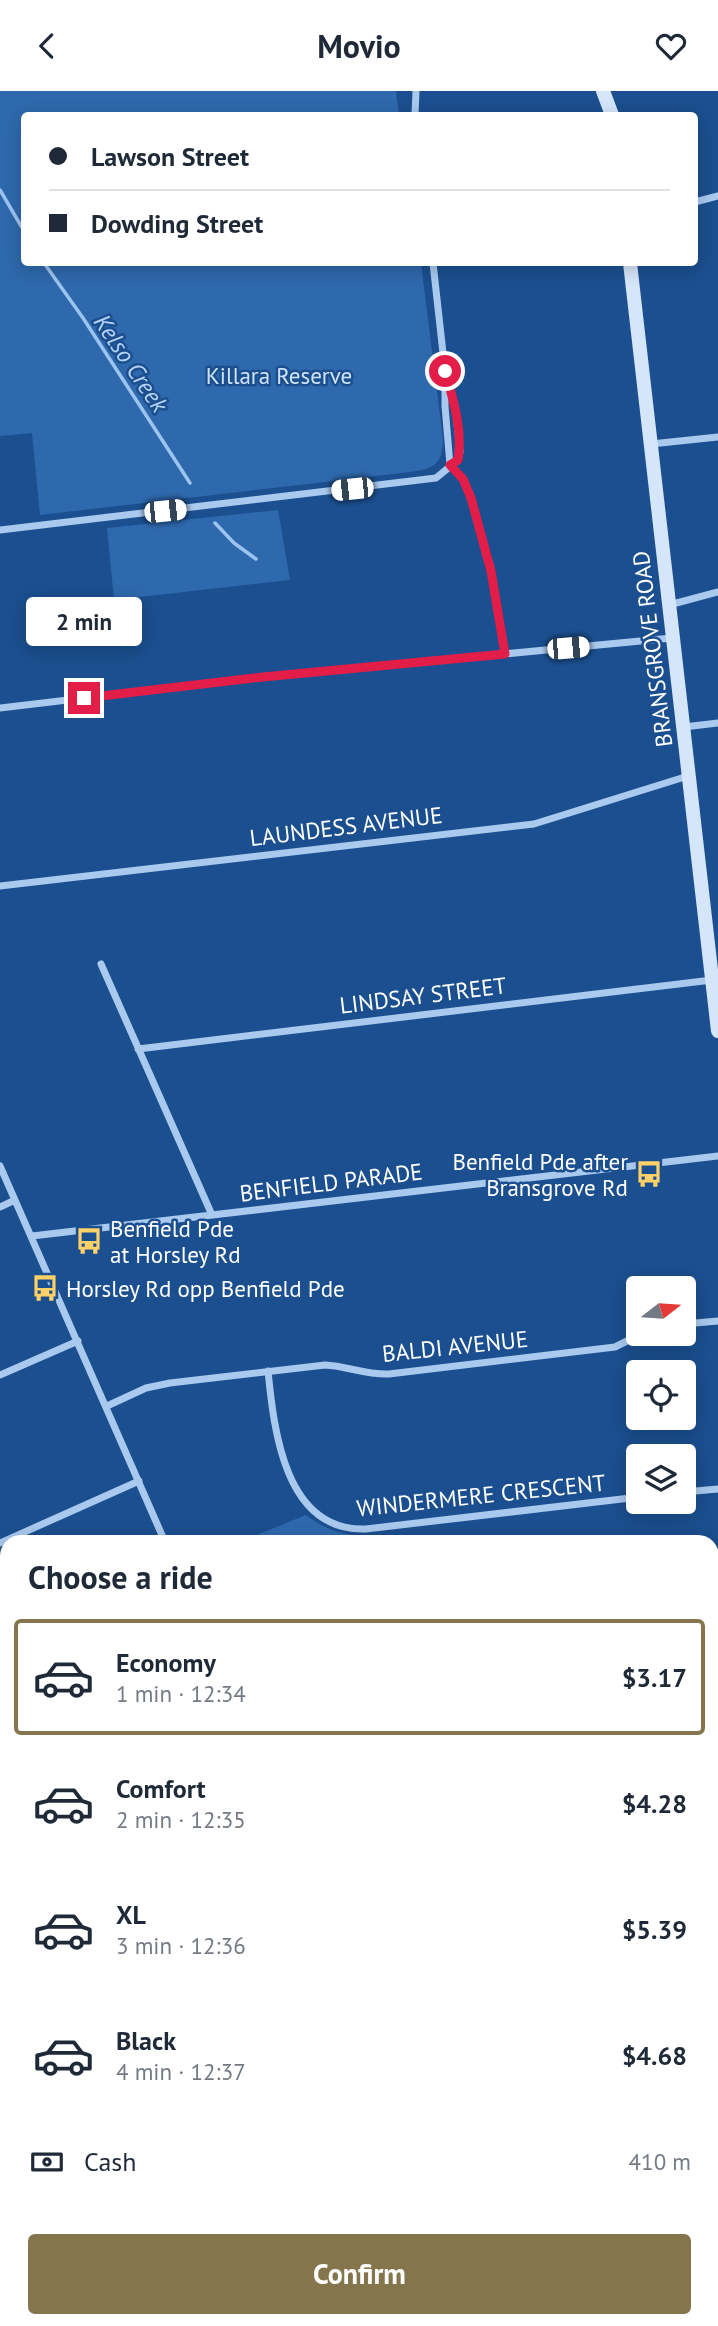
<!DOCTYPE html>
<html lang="en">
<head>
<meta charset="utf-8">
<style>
	:root { --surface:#fff; --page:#f2f2f3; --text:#1f2937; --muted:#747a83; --line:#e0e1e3; --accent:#84754c }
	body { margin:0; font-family:"PT Sans",sans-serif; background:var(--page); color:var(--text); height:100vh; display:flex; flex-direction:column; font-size:26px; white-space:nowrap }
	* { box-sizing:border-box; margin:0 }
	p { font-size:23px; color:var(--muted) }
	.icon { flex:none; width:38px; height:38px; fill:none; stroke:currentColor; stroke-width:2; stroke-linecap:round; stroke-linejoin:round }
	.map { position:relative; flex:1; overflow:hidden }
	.details { position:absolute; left:0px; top:1444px; width:719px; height:793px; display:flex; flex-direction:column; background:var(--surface); border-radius:21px 21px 0 0; box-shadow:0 4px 18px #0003 }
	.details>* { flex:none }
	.banner { position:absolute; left:21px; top:21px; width:677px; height:154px; border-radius:7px; box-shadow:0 4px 18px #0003; display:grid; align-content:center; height:154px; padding:0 28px; background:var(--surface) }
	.needle { width:46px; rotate:73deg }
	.controls { position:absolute; left:626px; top:1185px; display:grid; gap:14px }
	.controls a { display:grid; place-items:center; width:70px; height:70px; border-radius:7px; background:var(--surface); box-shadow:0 4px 18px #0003; font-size:35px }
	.end { position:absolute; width:32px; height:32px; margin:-16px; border:9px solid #e11d48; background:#fff; box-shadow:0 0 0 4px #fff }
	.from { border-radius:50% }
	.bubble { position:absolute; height:49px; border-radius:7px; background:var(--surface); box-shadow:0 4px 18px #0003; font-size:23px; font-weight:700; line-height:49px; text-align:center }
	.car { position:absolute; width:21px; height:42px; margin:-21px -10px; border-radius:9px; box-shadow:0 0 5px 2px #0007; background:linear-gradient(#fff 24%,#345 0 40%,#fff 0 76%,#345 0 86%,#fff 0) }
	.banner b { display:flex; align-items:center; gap:24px; height:66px; font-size:26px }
	.banner b+b { border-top:2px solid var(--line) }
	.banner i { width:18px; height:18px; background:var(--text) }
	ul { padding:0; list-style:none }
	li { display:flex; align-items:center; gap:21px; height:116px; margin:0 14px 10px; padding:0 14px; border:4px solid transparent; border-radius:7px }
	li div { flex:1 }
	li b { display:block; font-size:26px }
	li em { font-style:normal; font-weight:700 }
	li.selected { border-color:var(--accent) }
	li>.icon { width:63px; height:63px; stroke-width:1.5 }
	h2 { padding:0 28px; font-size:32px; line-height:84px }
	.pay { display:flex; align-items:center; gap:18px; height:77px; padding:0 28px; font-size:26px }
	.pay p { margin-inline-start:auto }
	.action { display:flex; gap:14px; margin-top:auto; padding:14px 28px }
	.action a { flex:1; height:80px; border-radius:7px; background:var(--accent); color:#fff; font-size:28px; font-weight:700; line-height:80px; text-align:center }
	header { display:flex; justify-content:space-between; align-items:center; height:91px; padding:0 28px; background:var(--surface); font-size:32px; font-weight:700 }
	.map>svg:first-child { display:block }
	.green { fill:#2e69ad }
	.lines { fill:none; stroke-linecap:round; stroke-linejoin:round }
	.stream { stroke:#9cc4f0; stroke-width:3.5 }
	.minor { stroke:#a9c9ee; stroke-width:7 }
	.tertiary { stroke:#a9c9ee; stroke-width:12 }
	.secondary { stroke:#d6e6fa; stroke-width:14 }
	.route { stroke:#e11d48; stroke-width:9 }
	.labels { text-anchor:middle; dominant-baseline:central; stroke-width:5; stroke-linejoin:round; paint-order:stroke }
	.park-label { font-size:23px; fill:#cfe3fa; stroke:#1b4f8f }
	.street-label { font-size:23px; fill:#fff; stroke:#1b4f8f }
	.poi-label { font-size:23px; fill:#fff; stroke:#1b4f8f; text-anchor:start }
	.water-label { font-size:24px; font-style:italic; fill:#b5d3f5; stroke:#1b4f8f }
</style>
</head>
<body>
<header><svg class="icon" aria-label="back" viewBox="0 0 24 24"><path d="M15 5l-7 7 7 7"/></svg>Movio<svg class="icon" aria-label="heart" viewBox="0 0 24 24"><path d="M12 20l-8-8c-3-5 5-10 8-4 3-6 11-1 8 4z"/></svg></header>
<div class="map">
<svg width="718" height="2235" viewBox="0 0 718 2235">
	<rect width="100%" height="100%" fill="#1b4f8f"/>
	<!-- green -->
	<path class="green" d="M0,0H396L399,24H24V172H421L443,348C443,374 433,378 410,381L40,424L32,342L0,345Z
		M278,419L290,489L114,509L107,437Z
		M306,1424C325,1438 343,1445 367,1445L368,1451L244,1449Z
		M7,2145V2230H99L102,2235H0V2148Z"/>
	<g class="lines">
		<!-- stream -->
		<path class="stream" d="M0,99L24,140
			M44,172L83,227L190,392
			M215,432L234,452L256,468"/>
		<!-- minor -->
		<path class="minor" d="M415,24L416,0
			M695,111L718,105
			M433,172L445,280V315L450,374L463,388L471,406L491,480L505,563
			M651,353L718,346
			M0,439L436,387L458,369L460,361L455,314L445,280
			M669,514L718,501
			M0,617L263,586L672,547
			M684,636L718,632
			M0,795L534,733L688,685
			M101,873L212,1124
			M138,958L712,889
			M0,1075L165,1451
			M0,1116L15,1109
			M32,1145L718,1065
			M684,1233L718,1230
			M268,1280C274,1340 285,1441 366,1438L639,1406
			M0,1284L78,1250
			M107,1315L146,1297L170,1292L325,1274C347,1275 366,1284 389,1283L615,1256L643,1242
			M684,1401L718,1398
			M0,1452L139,1390
			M712,1531L718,1530
			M0,1623L7,1619
			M0,1806L7,1802
			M712,1983L718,1981
			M118,2230L121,2235
			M335,2230L337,2235
			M510,2230L513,2235
			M685,2230L688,2235"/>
		<!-- tertiary -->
		<path class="tertiary" d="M712,1814L718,1813
			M0,2039L7,2036"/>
		<!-- secondary -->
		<path class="secondary" d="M603,0L612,24
			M630,172L718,940"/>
	</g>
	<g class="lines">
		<!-- route -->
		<path class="route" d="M84,607L263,586L505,563L491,480L471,407L463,388L450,374L458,369C463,339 453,308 445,280"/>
	</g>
	<!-- icons -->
	<defs>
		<symbol id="bus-bare" viewBox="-9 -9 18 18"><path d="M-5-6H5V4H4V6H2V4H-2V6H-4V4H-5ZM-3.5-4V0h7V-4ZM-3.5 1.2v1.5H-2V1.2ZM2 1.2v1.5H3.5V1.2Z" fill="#ffd166" stroke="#1b4f8f" stroke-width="2.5" paint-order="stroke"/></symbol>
	</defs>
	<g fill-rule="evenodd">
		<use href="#bus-bare" x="630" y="1064" width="38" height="38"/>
		<use href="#bus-bare" x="70" y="1131" width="38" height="38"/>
		<use href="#bus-bare" x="26" y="1178" width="38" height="38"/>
	</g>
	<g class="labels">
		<!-- park labels -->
		<g class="park-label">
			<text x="279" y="284">Killara Reserve</text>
		</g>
		<!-- street labels -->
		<g class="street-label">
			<text transform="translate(652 558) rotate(-97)">BRANSGROVE ROAD</text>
			<text transform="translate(346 735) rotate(-7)">LAUNDESS AVENUE</text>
			<text transform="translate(423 904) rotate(-7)">LINDSAY STREET</text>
			<text transform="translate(331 1091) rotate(-7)">BENFIELD PARADE</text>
			<text transform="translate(455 1255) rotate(-6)">BALDI AVENUE</text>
			<text transform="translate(481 1404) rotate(-6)">WINDERMERE CRESCENT</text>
		</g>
		<!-- poi labels -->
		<g class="poi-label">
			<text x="628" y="1070" text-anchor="end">Benfield Pde after<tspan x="628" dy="26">Bransgrove Rd</tspan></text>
			<text x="110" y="1137">Benfield Pde<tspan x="110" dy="26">at Horsley Rd</tspan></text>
			<text x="66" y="1197">Horsley Rd opp Benfield Pde</text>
		</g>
		<!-- water labels -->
		<g class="water-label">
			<text transform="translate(131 272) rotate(56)">Kelso Creek</text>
		</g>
	</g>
</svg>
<div class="controls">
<a><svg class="needle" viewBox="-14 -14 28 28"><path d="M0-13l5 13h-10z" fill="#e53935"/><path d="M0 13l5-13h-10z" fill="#747a83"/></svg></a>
<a><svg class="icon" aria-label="locate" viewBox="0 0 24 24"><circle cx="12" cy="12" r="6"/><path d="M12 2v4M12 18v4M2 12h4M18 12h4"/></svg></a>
<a><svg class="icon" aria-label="layers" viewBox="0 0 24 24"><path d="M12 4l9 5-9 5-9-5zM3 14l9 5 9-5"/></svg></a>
</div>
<i class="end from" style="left:445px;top:280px"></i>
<i class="end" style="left:84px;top:607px"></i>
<div class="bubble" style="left:26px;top:506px;width:116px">2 min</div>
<i class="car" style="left:352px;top:398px;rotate:264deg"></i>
<i class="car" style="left:165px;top:420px;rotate:84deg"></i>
<i class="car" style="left:568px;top:557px;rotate:85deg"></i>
<div class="banner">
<b><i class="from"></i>Lawson Street</b>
<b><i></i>Dowding Street</b>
</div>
<section class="details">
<h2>Choose a ride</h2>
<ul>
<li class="selected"><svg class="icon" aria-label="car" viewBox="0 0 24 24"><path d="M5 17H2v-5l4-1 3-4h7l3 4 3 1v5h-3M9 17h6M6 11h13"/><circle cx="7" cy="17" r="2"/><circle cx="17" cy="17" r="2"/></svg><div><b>Economy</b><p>1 min · 12:34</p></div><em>$3.17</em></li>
<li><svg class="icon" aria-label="car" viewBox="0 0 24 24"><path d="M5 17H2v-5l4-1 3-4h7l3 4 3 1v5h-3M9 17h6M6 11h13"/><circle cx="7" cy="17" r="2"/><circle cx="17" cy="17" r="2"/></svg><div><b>Comfort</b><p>2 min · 12:35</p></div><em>$4.28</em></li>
<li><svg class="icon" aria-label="car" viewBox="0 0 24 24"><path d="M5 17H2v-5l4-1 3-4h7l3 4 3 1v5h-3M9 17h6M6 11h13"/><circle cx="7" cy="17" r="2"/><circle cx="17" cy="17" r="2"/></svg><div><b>XL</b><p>3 min · 12:36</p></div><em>$5.39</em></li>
<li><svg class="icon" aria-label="car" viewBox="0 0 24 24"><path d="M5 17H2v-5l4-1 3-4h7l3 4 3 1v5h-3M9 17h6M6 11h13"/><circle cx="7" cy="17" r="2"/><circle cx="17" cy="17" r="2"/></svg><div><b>Black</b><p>4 min · 12:37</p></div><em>$4.68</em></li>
</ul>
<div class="pay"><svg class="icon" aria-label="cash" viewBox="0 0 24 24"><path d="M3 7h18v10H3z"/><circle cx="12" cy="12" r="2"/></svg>Cash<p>410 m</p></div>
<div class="action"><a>Confirm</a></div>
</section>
</div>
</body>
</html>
